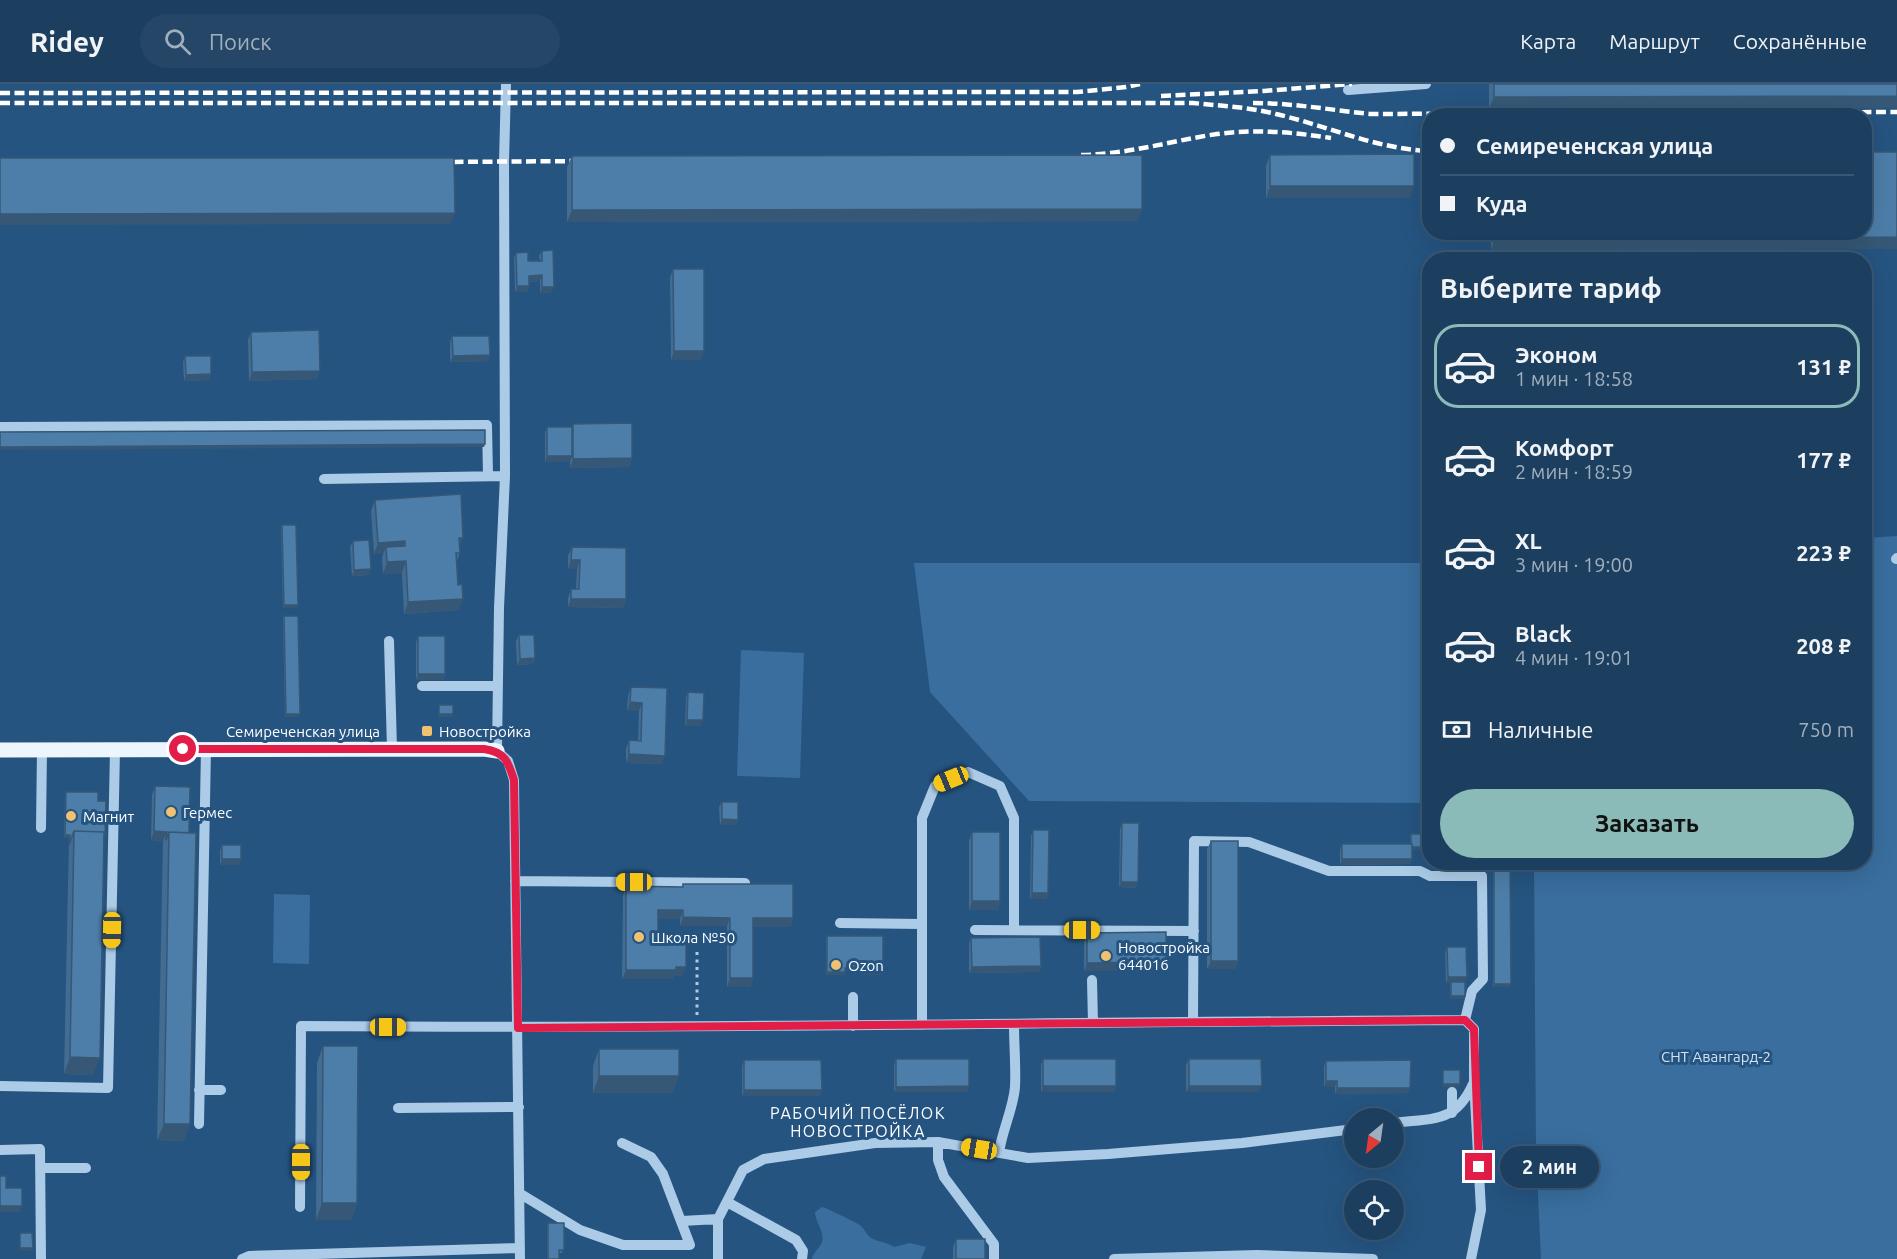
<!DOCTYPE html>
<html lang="ru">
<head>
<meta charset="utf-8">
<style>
	:root { --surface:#1c3f60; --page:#254666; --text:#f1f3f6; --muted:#a0afbd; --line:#3a5875; --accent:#8bbbb9 }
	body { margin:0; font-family:Ubuntu,sans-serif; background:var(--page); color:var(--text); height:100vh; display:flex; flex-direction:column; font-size:22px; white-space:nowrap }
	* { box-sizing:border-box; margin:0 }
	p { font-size:20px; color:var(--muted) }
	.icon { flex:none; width:33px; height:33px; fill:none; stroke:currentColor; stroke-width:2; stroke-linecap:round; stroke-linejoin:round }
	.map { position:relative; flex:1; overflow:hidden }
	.details { position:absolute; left:1422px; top:168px; width:450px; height:618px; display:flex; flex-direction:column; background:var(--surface); border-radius:24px; box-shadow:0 6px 24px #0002,0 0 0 2px var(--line) }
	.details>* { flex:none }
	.top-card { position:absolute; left:1422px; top:24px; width:450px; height:132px; border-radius:24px; box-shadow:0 6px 24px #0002,0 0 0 2px var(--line); display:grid; align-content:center; height:132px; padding:0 18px; background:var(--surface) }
	.needle { width:39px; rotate:209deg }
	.buttons { position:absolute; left:1344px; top:1024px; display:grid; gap:12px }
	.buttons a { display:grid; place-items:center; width:60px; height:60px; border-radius:50%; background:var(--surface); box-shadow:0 6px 24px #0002,0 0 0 2px var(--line); font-size:30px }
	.end { position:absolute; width:27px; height:27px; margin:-14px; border:8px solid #e11d48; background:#fff; box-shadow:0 0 0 3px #fff }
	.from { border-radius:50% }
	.bubble { position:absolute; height:42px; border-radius:21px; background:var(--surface); box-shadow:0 6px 24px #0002,0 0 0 2px var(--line); font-size:20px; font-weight:600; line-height:42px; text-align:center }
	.car { position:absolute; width:18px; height:36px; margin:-18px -9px; border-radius:8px; box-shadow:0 0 4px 2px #0007; background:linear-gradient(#f5c518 24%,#345 0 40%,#f5c518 0 76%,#345 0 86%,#f5c518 0) }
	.top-card b { display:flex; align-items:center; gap:21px; height:57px; font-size:22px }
	.top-card b+b { border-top:2px solid var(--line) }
	.top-card i { width:15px; height:15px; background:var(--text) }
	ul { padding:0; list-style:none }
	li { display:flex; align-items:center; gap:18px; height:84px; margin:0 12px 9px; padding:0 6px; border:3px solid transparent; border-radius:24px }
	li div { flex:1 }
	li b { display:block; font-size:22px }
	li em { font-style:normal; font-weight:600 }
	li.active { border-color:var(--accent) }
	li>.icon { width:54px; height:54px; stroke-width:1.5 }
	h2 { padding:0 18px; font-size:27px; line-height:72px }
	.pay { display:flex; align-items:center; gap:15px; height:66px; padding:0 18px; font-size:22px }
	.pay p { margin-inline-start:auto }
	.button { display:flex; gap:12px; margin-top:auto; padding:12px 18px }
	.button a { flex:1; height:69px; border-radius:36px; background:var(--accent); color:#111; font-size:24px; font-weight:600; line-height:69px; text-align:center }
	header { display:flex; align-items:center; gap:36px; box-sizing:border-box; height:84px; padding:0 30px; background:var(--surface); border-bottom:2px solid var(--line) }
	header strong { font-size:28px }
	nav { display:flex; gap:33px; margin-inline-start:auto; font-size:21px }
	.search { width:420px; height:54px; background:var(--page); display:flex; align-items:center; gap:15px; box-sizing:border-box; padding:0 21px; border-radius:33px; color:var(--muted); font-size:22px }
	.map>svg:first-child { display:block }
	.green { fill:#396e9e }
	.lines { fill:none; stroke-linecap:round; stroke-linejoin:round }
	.path { stroke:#accbe7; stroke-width:3; stroke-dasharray:3 4.5; stroke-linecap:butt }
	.minor { stroke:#accbe7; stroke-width:10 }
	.major { stroke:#edf5fd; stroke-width:15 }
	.rail { stroke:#fff; stroke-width:4.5; stroke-dasharray:10 4.5; stroke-linecap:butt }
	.wall { fill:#426c91 }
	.shaded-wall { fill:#365876 }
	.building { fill:#4d7ea9; stroke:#365876; stroke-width:1.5 }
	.route { stroke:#e11d48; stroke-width:8 }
	.poi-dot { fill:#f0c170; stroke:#255480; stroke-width:2 }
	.labels { text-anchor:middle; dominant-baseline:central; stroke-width:6; stroke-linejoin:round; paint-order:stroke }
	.street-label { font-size:15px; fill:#fff; stroke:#255480 }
	.poi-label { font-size:15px; fill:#fff; stroke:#255480; text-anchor:start }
	.park-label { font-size:15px; fill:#cfe3f5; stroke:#255480 }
	.neighbourhood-label { font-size:16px; letter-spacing:1.5px; fill:#fff; stroke:#255480 }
</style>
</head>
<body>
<header>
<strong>Ridey</strong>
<div class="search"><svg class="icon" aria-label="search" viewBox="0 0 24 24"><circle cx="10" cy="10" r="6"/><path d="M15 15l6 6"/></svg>Поиск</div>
<nav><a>Карта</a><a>Маршрут</a><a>Сохранённые</a></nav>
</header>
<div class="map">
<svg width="1897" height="1175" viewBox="0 0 1897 1175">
	<rect width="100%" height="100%" fill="#255480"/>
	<!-- green -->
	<path class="green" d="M1897,452V1175H1541L1536,1070L1534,779L1864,778L1865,454Z
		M914,479H1429V719L1029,717L930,608Z
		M741,566L804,569L800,694L737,692Z
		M274,810L310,811L309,880L273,879Z
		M822,1123C826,1124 858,1139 861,1142C865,1146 867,1151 871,1154C878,1158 887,1158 894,1163L910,1159L926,1163L921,1175H812C813,1168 820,1164 822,1158C825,1148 815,1138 815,1128Z"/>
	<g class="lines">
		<!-- path -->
		<path class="path" d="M697,931V867"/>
		<!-- minor -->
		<path class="minor" d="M506,0L504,78L505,392L499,524L497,667L508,677L514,696L520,1175
			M1348,6L1426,0
			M0,343L487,341L488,391
			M324,395L505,392
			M1896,475L1897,474
			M389,557L392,665
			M422,602H498
			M41,744L42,666
			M515,797L745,799
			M840,839L922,840
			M975,846L1194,847
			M1092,896L1093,939
			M853,913V942
			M1193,937L1194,757L1249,758L1329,787H1420L1430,792H1482L1483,895L1472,907L1465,936
			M922,941V734L935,702L968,688L1000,702L1014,734V846
			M0,1002L108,1004L115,666
			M199,1006H221
			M1452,1008V1029
			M398,1024L519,1023
			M1394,1039C1432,1034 1455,1040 1473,1000
			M199,1040L206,665
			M938,1058V1076L944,1093L994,1160V1175
			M0,1066L40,1065L41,1175
			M999,1069C1002,1046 1013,1026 1015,1003C1016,983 1014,961 1014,941
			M40,1084H86
			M519,1109L580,1146L623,1161H690L663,1090L651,1073L622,1059
			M727,1118L796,1156L803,1167L802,1175
			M300,1123L301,942C689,945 1077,938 1465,936L1474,945V997L1481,1126L1471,1175
			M682,1137L718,1135
			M242,1175L249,1172L520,1164
			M718,1175V1135L743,1086L764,1075L875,1059L938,1058L1028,1074L1108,1070L1242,1059L1354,1045
			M1114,1175L1257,1171L1373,1175"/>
		<!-- major -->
		<path class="major" d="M0,666L484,665L497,667"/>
		<!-- rail -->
		<path class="rail" d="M0,9L1077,8L1126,3L1140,0
			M1161,12L1264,7L1352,0
			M0,19H1193C1221,22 1249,23 1276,30C1328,42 1376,65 1430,67
			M1253,19C1293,19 1331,26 1370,30L1897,28
			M1081,71C1130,70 1170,57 1217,50C1256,45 1292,48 1331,54
			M439,78L586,77"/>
	</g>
	<!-- wall -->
	<path class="wall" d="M1489,0H1897L1489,24Z
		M1897,68V165L1491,166V148H1864Z
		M1270,71L1410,114H1266V82Z
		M572,72L1138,137L567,138V83Z
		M542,167L552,208L540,209V197L529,198V202L527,208H515L514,174L516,169L528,177H540L539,172Z
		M673,185L701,276H671L670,194Z
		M251,248L320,287L316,295L249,297L248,256Z
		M452,252L488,277L450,278V258Z
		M185,272L209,296L184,297L183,278Z
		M573,340L632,374L629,383L570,384V378H545V349L547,343H572Z
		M375,416L460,464V469L457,477L459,526L404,530L402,489L383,490L382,475L383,470H374L371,427Z
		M282,441L297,524H283L281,444Z
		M353,457L369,491L352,492L350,463Z
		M572,463L626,515L623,524L568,523V514L571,505H576L577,485H568V472Z
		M284,532L299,633H285L283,535Z
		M519,551L535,574L533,580L517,581L516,557Z
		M418,552L445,590L443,596H416V558Z
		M631,603L667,604L662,680L626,679V665L629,656H638L639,627H627L628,612Z
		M688,608L701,642H685L686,614Z
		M155,702L190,703L184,1057L157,1056L163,757L151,756L152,711Z
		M66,708L98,717L104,755L93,991L64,990L69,754H64L65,711Z
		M722,718L738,736L736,741H720L719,723Z
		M1122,739L1136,804L1119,803L1120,745Z
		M1033,746L1048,809L1046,815H1030L1031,752Z
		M972,748L1000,817L997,826H969V757Z
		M1411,750H1430V778H1510V903H1493V779H1426V766H1412L1410,780L1340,781V766L1342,760H1410V753Z
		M1211,757L1238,877L1235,885H1207V765Z
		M222,761L239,781H220V767Z
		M683,800L793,834L790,843H753V894L750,903H727V842H680V835H658V854L686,883L682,892H674L672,895H622L623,811L626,802L682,803Z
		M1087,849L1166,878L1163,887H1084V858Z
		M827,852L881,891H863V887H845L844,891H826V855Z
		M971,854L1041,882L1039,888L969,889V859Z
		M1447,863L1465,899L1464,915H1450V899H1446L1445,869Z
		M323,962L357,1119L351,1136H316L317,979Z
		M599,965L673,1009H593V982Z
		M896,975L967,1008H894V981Z
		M1043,975L1116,1002L1114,1008H1041V981Z
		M1189,975L1259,1008H1186V981Z
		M744,976L822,1006L819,1012H742V982Z
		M1326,977L1408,1009L1335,1010V1003H1324V982Z
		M548,1139L563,1169H559V1175H547V1142Z
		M956,1155L985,1175H953V1163Z"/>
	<!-- shaded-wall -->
	<path class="shaded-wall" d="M1897,12V24H1489L1494,13Z
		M1270,102H1414L1410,114H1266Z
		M1142,125L1138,137L567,138L572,126Z
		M455,129L451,140L0,141V130Z
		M1897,153V165L1491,166L1495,154Z
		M542,191L540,197L526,198L529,192Z
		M517,202H529L527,208H515Z
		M542,203H554L552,208L540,209Z
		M674,267H704L701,276H671Z
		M490,271L488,277L450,278L453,272Z
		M320,287L316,295L249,297L252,288Z
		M211,290L209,296L184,297L186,291Z
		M485,360L484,363L0,366V363Z
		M547,372H572L570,378H545Z
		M632,374L629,383L570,384L573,375Z
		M459,454H463L459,465Z
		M405,457L400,469L386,463L383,470H374L378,459Z
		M571,476H580L577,485H568Z
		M406,477L402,489L383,490L387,478Z
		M371,485L369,491L352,492L354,486Z
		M463,515L459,526L404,530L408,518Z
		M571,515H626L623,524L568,523Z
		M284,521H298L297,524H283Z
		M535,574L533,580L517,581L520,575Z
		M418,590H445L443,596H416Z
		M630,618L642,619L639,627H627Z
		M286,630H300L299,633H285Z
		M439,630H453L452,633H438Z
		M687,636H703L701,642H685Z
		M629,670L665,672L662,680L626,679Z
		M722,735L738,736L736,741H720Z
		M154,747L167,748L163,757L151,756Z
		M65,751H70L69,754H64Z
		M1411,763H1427L1426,766H1410Z
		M222,775H241L239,781H220Z
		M1342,775H1412L1410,780L1340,781Z
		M1427,776H1430V778H1493L1426,779Z
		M1121,798H1138L1136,804L1119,803Z
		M1032,809H1048L1046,815H1030Z
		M972,817H1000L997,826H969Z
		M658,826H683L680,835H655Z
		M683,833L730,834L727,842H680Z
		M753,834H793L790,843H750Z
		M1211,877H1238L1235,885H1207Z
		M1166,878L1163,887H1084L1087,879Z
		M1041,882L1039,888L969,889L972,883Z
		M676,883H686L682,892H674L672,895H622L626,886Z
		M845,884H864L863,887H844Z
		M827,888H845L844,891H826Z
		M864,888H883L881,891H863Z
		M1448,893H1467L1465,899H1446Z
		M730,894H753L750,903H727Z
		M1494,900H1511L1510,903H1493Z
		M1451,912H1465L1464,915H1450Z
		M70,973L100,974L93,991L64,990Z
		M599,992H679L673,1009H593Z
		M1326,997H1337L1335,1003H1324Z
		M1443,1000H1460L1459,1003H1442Z
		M969,1002L967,1008H894L896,1003Z
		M1043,1002H1116L1114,1008H1041Z
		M1189,1002H1262L1259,1008H1186Z
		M1337,1004H1410L1408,1009L1335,1010Z
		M744,1006H822L819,1012H742Z
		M164,1040H190L184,1057L157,1056Z
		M322,1119H357L351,1136H316Z
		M0,1122H22L20,1128H0Z
		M20,1164H33L32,1167H19Z"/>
	<!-- building -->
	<path class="building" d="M1494,0H1897V12L1494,13Z
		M1864,68H1897V153L1495,154V148H1864Z
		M1414,70V102H1270V71Z
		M1142,71V125L572,126V72Z
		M0,74H454L455,129L0,130Z
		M553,166L554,203H542V191L529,192V202H517L516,169L528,168V177H542V167Z
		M673,185H704V267H674Z
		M319,246L320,287L252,288L251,248Z
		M452,252H489L490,271L453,272Z
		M185,272H211V290L186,291Z
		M632,339V374L573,375V340Z
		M547,343H572V372H547Z
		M485,346V360L0,363V348Z
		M461,410L463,454H459L460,469H456L458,501L462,500L463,515L408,518L406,477L387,478L386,463L405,462V457L378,459L375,416Z
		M282,441H296L298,521H284Z
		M369,456L371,485L354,486L353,457Z
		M572,463L626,464V515H571V505H579L580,476H571Z
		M284,532H298L300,630H286Z
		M519,551H534L535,574L520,575Z
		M418,552H445V590H418Z
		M631,603L667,604L665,672L629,670V656L641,657L642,619L630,618Z
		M688,608L704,609L703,636H687Z
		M439,621H453V630H439Z
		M155,702L190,703L189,749L169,748L166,756L167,748L154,747Z
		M66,708H98V717H106L105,752H104V748L74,747L69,761L70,751H65Z
		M722,718H738V736L722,735Z
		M1122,739H1139L1138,798H1121Z
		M1033,746H1049L1048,809H1032Z
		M74,747L104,748L100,974L70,973Z
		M169,748L196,749L190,1040H164Z
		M972,748H1000V817H972Z
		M1411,750H1430V776H1427V763H1412V760H1411Z
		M1211,757H1238V877H1211Z
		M1342,760H1412V775H1342Z
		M222,761H241V775H222Z
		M1494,778H1510L1511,900H1494Z
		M683,800H793V834H753V894H730V834L683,833V826H658V854H686V883H676V886H626V802L683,803Z
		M1166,848V878L1087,879V849Z
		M827,852H883V888H864V884H845V888H827Z
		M1040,853L1041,882L972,883L971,854Z
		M1447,863H1466L1467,893H1448Z
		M1451,898H1465V912H1451Z
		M323,962H358L357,1119H322Z
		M599,965H679V992H599Z
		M896,975H969V1002L896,1003Z
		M1043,975H1116V1002H1043Z
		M1189,975H1261L1262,1002H1189Z
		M744,976H821L822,1006H744Z
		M1411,976L1410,1004H1337V997H1326V977Z
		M1443,986H1460V1000H1443Z
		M0,1092H6V1104H22V1122H0Z
		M548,1139H564V1166H559V1175H548Z
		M20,1149H32L33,1164H20Z
		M956,1155H985V1175H956Z"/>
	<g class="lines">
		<!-- route -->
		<path class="route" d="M183,665H484C505,668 508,677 514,696L518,944L1465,936L1474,945L1479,1083"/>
	</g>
	<!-- markers -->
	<g class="poi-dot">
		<rect x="421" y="641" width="12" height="12" rx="3"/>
		<circle cx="171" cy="728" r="6"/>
		<circle cx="71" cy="732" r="6"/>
		<circle cx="639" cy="853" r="6"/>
		<circle cx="1106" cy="872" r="6"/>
		<circle cx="836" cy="881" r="6"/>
	</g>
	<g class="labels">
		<!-- street labels -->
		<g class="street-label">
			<text x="303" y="647">Семиреченская улица</text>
		</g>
		<!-- poi labels -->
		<g class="poi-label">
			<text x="439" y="647">Новостройка</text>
			<text x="183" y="728">Гермес</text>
			<text x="83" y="732">Магнит</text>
			<text x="651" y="853">Школа №50</text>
			<text x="1118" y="863">Новостройка<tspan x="1118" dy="17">644016</tspan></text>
			<text x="848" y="881">Ozon</text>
		</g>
		<!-- park labels -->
		<g class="park-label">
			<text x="1716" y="972">СНТ Авангард-2</text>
		</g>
		<!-- neighbourhood labels -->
		<g class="neighbourhood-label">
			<text x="858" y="1029">РАБОЧИЙ ПОСЁЛОК<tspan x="858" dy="18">НОВОСТРОЙКА</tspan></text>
		</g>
	</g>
</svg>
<div class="buttons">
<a><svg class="needle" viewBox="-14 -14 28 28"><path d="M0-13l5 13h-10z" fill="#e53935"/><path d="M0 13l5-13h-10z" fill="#a0afbd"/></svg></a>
<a><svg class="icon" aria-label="locate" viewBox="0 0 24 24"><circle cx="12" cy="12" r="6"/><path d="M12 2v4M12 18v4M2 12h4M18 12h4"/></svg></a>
</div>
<i class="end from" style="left:183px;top:665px"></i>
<i class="end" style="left:1479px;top:1083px"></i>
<div class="bubble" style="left:1500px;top:1062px;width:99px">2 мин</div>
<i class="car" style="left:951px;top:695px;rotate:248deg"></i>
<i class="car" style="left:634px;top:798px;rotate:270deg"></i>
<i class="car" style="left:112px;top:846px;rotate:181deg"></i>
<i class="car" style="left:1082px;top:846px;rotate:90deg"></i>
<i class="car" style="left:388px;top:943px;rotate:90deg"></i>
<i class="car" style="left:979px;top:1065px;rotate:280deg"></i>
<i class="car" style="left:301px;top:1078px;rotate:180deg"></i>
<div class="top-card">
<b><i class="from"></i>Семиреченская улица</b>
<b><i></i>Куда</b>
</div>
<section class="details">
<h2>Выберите тариф</h2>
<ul>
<li class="active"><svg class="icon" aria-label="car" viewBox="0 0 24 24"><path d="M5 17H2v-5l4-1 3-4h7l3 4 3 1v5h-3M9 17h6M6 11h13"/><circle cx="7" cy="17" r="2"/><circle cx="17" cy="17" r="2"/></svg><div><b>Эконом</b><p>1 мин · 18:58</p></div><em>131 ₽</em></li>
<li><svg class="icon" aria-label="car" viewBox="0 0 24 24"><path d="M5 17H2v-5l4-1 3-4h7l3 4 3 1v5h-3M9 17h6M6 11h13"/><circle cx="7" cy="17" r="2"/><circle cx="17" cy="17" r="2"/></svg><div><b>Комфорт</b><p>2 мин · 18:59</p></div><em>177 ₽</em></li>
<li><svg class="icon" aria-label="car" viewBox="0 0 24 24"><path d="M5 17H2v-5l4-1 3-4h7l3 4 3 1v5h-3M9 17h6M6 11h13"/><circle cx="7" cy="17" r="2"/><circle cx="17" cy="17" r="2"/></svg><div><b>XL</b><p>3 мин · 19:00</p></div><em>223 ₽</em></li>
<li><svg class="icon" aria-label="car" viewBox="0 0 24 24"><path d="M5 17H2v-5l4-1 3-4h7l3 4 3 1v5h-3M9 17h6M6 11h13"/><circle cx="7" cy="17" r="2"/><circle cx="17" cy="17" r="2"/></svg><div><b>Black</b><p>4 мин · 19:01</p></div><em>208 ₽</em></li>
</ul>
<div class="pay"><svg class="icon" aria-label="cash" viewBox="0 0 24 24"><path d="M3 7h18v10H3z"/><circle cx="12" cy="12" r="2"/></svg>Наличные<p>750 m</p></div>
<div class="button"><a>Заказать</a></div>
</section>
</div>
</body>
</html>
